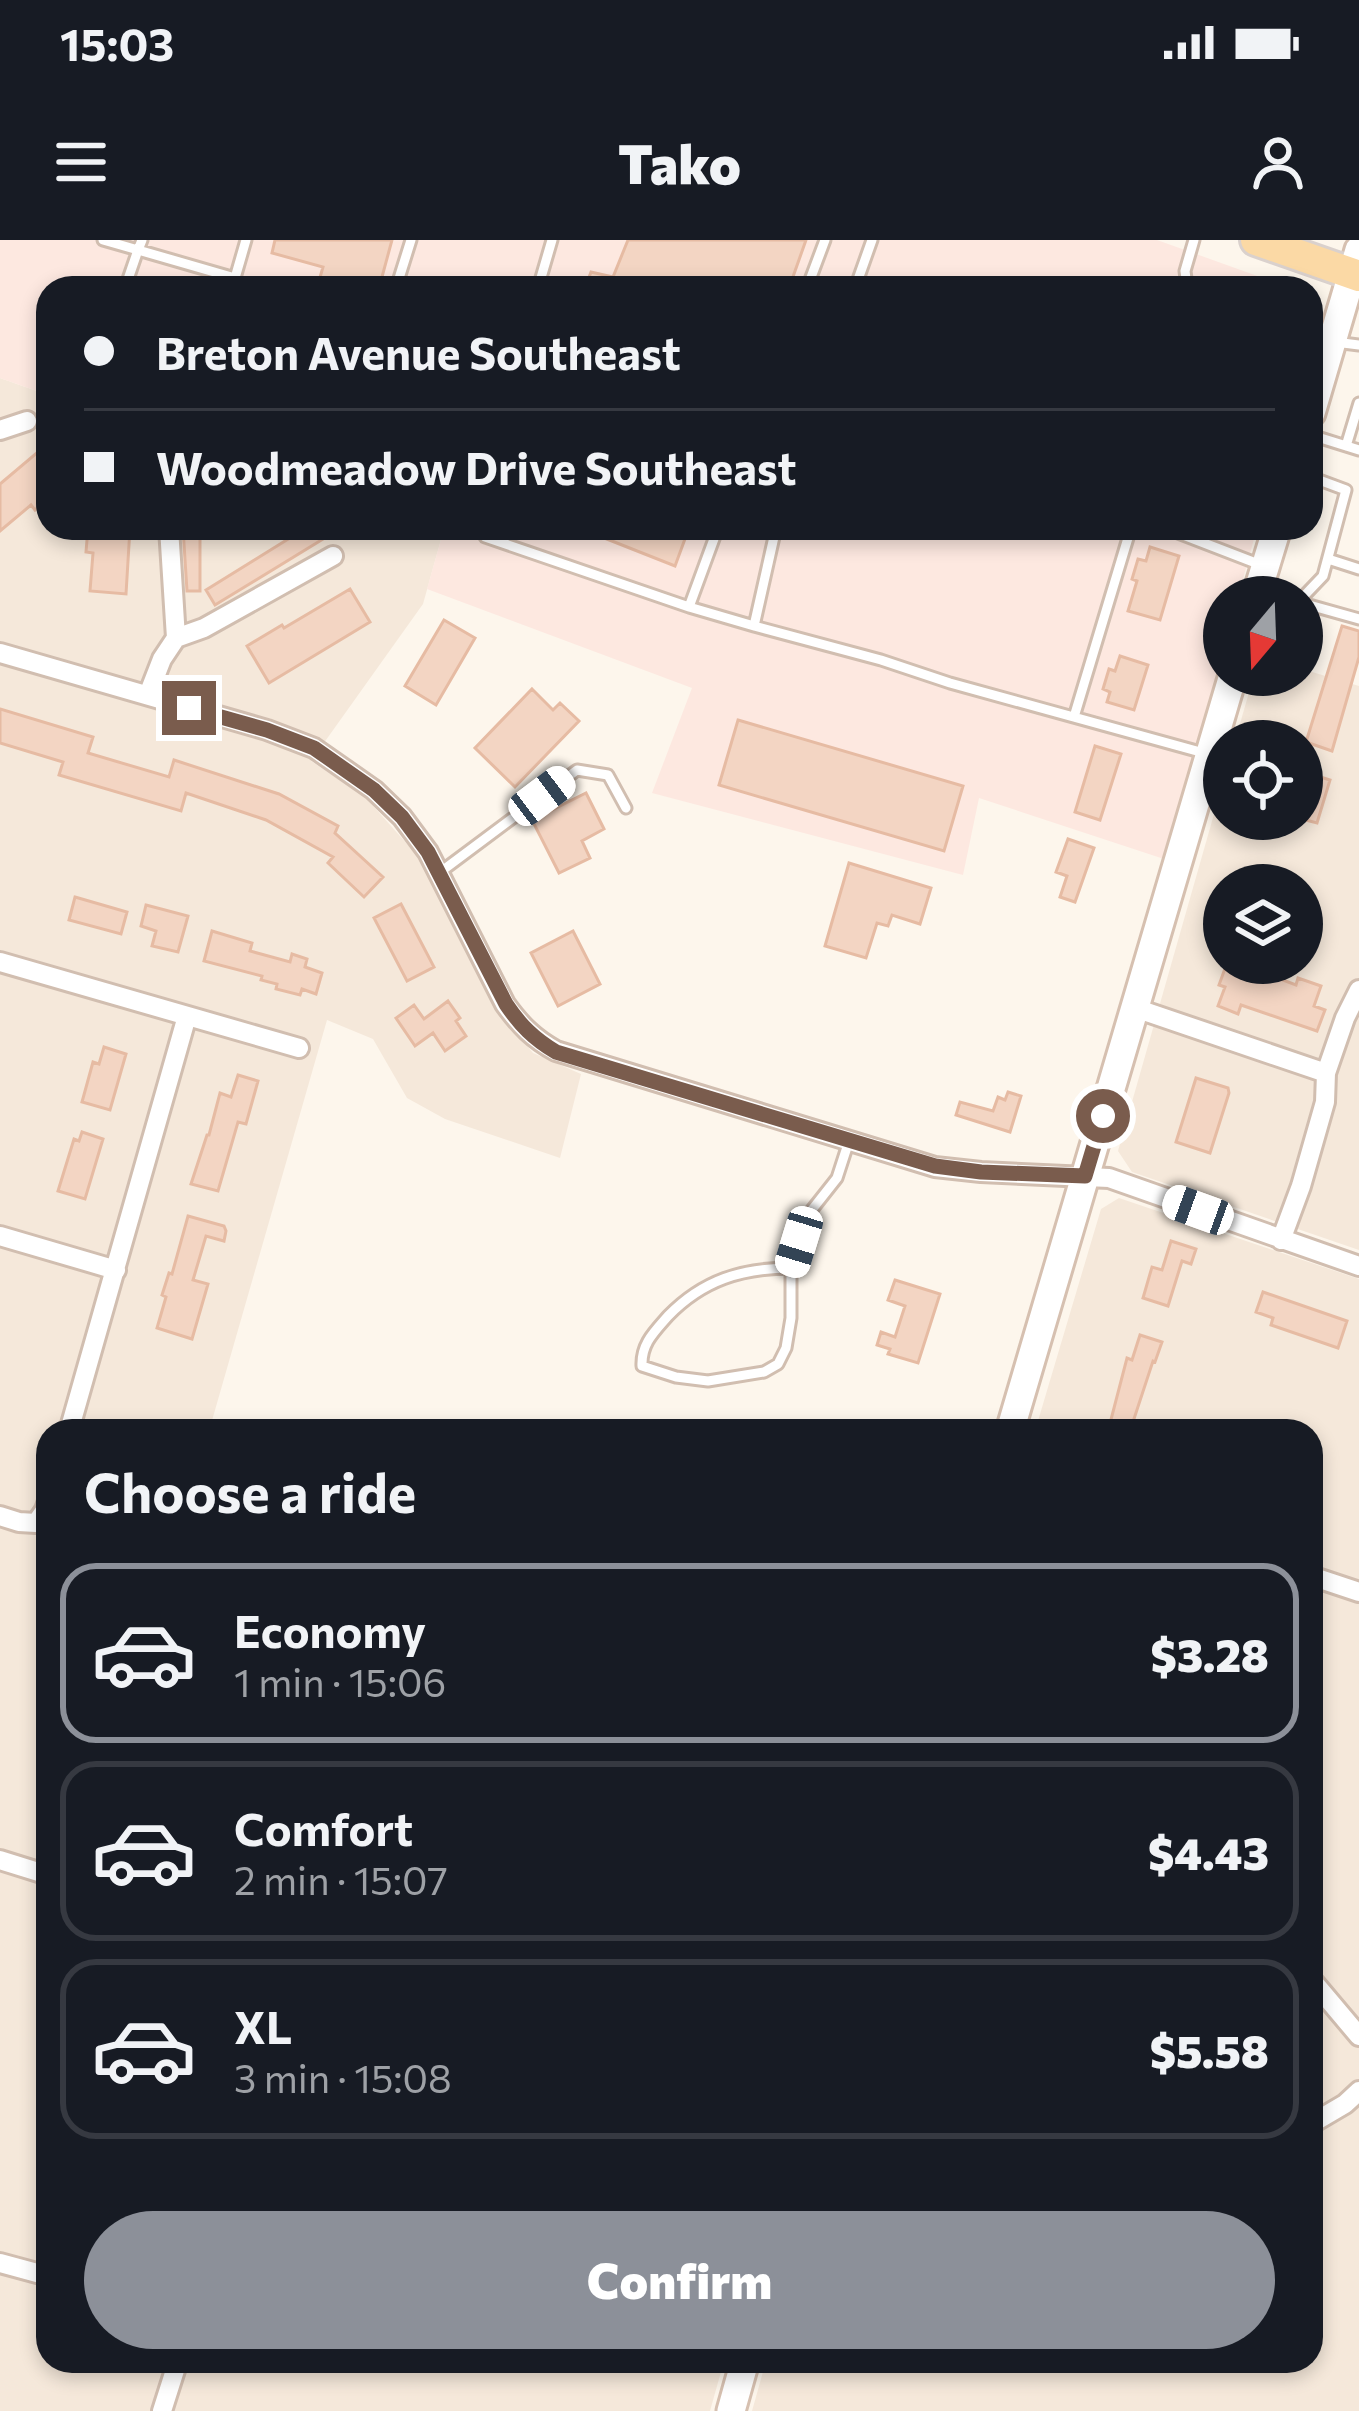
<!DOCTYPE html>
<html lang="en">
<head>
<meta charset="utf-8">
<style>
	:root { --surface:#171b24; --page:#20242c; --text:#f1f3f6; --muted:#9ea1a6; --line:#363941; --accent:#8c9099 }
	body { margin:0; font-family:Commissioner,sans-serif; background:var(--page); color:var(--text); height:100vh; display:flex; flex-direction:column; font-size:45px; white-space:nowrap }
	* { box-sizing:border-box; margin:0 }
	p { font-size:39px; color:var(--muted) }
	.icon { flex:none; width:66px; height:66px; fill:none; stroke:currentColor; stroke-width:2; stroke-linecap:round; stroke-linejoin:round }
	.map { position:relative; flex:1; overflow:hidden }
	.drawer { position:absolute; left:36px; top:1179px; width:1287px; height:954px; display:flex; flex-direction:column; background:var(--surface); border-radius:36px; box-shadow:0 6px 18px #0003 }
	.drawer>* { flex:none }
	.guide { position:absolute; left:36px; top:36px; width:1287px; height:264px; border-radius:36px; box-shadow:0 6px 18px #0003; display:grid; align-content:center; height:264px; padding:0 48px; background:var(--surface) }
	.needle { width:78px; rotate:199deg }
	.controls { position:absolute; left:1203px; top:336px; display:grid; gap:24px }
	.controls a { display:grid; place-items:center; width:120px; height:120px; border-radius:50%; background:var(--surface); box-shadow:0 6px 18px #0003; font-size:60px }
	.end { position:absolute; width:54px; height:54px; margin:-27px; border:15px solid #7a5c4d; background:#fff; box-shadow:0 0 0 6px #fff }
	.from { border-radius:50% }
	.car { position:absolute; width:36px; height:72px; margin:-36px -18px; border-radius:15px; box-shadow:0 0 9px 3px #0007; background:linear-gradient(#fff 24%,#345 0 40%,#fff 0 76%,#345 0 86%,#fff 0) }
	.guide b { display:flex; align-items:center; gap:42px; height:114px; font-size:45px }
	.guide b+b { border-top:3px solid var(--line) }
	.guide i { width:30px; height:30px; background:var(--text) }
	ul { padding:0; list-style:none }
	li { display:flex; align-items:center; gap:36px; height:180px; margin:0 24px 18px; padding:0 24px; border:6px solid var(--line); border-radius:36px }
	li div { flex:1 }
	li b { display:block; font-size:45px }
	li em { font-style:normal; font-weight:800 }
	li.active { border-color:var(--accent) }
	li>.icon { width:108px; height:108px; stroke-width:1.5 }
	h2 { padding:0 48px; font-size:54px; line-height:144px }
	.button { display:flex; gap:24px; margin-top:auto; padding:24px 48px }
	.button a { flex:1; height:138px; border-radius:72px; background:var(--accent); color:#fff; font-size:48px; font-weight:800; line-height:138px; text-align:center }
	.status { display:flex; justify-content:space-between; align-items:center; height:84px; padding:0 60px; background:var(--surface); direction:ltr }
	.status svg { height:33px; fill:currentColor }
	header { display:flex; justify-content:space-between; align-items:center; height:156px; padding:0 48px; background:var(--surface); font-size:54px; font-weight:800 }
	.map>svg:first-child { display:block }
	.residential { fill:#f5e8da; fill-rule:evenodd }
	.commercial { fill:#fde8e0 }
	.building { fill:#f3d5c3; stroke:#e6bba3; stroke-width:3 }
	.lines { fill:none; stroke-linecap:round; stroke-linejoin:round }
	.service-casing { stroke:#d1beb0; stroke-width:15 }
	.minor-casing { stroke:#d1beb0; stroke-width:24 }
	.secondary-casing { stroke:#d6c0b0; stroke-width:33 }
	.primary-casing { stroke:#dad1cd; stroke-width:36 }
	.service { stroke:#fff; stroke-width:9 }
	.minor { stroke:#fff; stroke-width:18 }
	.secondary { stroke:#fff; stroke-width:27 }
	.primary { stroke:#fbd9a5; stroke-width:30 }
	.route { stroke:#7a5c4d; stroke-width:15 }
</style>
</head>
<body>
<div class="status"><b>15:03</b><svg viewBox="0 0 49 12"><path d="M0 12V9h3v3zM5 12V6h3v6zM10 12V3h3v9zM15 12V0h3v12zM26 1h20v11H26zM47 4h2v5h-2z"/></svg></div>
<header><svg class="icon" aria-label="menu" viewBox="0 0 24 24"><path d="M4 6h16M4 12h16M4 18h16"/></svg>Tako<svg class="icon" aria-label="person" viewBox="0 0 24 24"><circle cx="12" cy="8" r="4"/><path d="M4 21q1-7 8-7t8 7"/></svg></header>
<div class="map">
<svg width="1359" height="2171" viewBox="0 0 1359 2171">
	<rect width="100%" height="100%" fill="#fdf6ec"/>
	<!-- residential -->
	<path class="residential" d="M0,138L48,155V288H421L442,296L423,364L311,521L365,557L417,615L495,767L533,813L581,834L560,918L445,879L407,858L373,799L327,780L209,1191H48V2121H724L710,2171H0Z
		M1302,429L1359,446V1010L1132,932L1118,911L1224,539V579H1302V501H1235L1254,435H1302ZM1224,645H1302V723H1224Z
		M1119,958L1359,1039V2171H752L766,2121H1311V1191H1035L1101,969Z"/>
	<!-- commercial -->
	<path class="commercial" d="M0,0H1157L1291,48H48V155L0,138Z
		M421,288H1257L1238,357H1224V407L1164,619L979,558L963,635L652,553L692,448L427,349L442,296Z"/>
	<!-- building -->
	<path class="building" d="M275,0H392L379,48H317L323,27L272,13Z
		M628,0H806L789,48H585L591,32L613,37Z
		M39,211L48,221V259L35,270L31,265L0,291V244Z
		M88,288H130L126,354L90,351L93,313L86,312Z
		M183,288H200V351H187Z
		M306,288H341L215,365L206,350Z
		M579,288H689L675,326Z
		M1150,307L1179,316L1160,380L1128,371L1137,341L1132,339L1138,319L1146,321Z
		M350,349L370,382L269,443L247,406L282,385L284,388Z
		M444,380L475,398L436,465L405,446Z
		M1342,386L1359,391V417L1332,511L1306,502Z
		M1120,416L1148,425L1134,470L1107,462L1110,452L1103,449L1109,429L1115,431Z
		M532,449L553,470L560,463L579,481L515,547L475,508Z
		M0,469L93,497L88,513L169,537L174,520L279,554L338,586L335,593L383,637L364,657L328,623L333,617L266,580L186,553L181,571L59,535L63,522L0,503Z
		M738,480L963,546L944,611L719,545Z
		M1095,506L1121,514L1100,580L1075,572Z
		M1302,531L1330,540L1317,583L1302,579Z
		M586,553L604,589L582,601L590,618L559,633L532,580Z
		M1068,599L1094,608L1075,662L1060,657L1067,636L1056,632Z
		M849,623L931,648L920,684L892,675L888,686L877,683L866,718L825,706Z
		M75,657L127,672L121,694L69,680Z
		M401,664L434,727L407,741L374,678Z
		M146,665L188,676L178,712L152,706L156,691L141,686Z
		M212,691L252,703L250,711L290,722L292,714L307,719L305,727L322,733L316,754L302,749L300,755L276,749L277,744L261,740L262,736L204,721Z
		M573,691L600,744L558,766L531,713Z
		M1227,723H1253L1261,726L1259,731L1296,745L1298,738L1321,746L1314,766L1325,770L1317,791L1241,765L1238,774L1218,766L1225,747L1219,745Z
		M448,761L460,778L456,781L466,796L445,811L433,793L415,806L396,778L414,765L424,779Z
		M104,807L126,814L110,870L82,862L93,822L99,824Z
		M238,835L258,841L246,884L238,882L218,951L191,944L207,895H209L220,853L231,857Z
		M1196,838L1228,848L1229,853L1210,913L1176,902Z
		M1008,852L1021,856L1010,892L956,875L960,862L993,871L998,857L1005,860Z
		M82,892L103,899L85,959L58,951L74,899L79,901Z
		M188,976L224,986L226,991L224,1001L206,996L193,1040L208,1044L192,1099L157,1088L166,1057L162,1055L169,1033L172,1034Z
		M1171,1001L1196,1009L1191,1024L1182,1021L1168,1066L1143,1058L1152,1027L1162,1030Z
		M895,1040L940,1054L918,1123L888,1114L890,1109L877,1105L881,1092L895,1097L905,1066L888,1060Z
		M1263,1052L1347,1081L1338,1108L1271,1085L1273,1078L1256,1072Z
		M1140,1095L1162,1102L1155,1122L1153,1121L1130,1191H1108L1127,1118L1132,1120Z"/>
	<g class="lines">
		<defs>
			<path id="service" d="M103,0L138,10L125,48
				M142,0L138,10L235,38L246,0
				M65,45L74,48
				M396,48L411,0
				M538,48L552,0
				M807,48L825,0
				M855,48L872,0
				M1193,48L1187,46L1185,31L1194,0
				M1335,102L1359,105
				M1311,195L1359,210
				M1346,206L1359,163
				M488,288L485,297L689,367L754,386
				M776,288L754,386L881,420L950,443L1204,513
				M1165,288L1261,325
				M1328,319L1359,329
				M1302,358L1323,336L1346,250L1311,237
				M1302,363L1359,379
				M689,367L718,288
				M1074,477L1131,288
				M439,633L577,530L608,535L626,568
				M791,1028C742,1028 703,1040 668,1076C654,1092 641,1104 642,1126L676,1137L708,1141L764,1132L778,1124L786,1108L791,1078V1028L807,976L837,938L849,901"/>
			<path id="minor" d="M0,190L27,181
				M169,288L176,398
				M0,413L267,490L314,508L374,550L402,577L428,612L505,764C520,785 534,799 556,811L935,927L981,932L1109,938L1359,1026
				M148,455L162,419L176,398L204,388L333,316
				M0,722L299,808
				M1135,768L1326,833
				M0,996L116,1030
				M1281,1000L1301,946L1325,862L1326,833L1345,778L1359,750
				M69,1191L187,776
				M0,1276L19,1282L36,1283L45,1270L48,1261
				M1311,1336L1359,1352
				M0,1620L48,1635
				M1311,1739L1359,1796
				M1311,1884L1345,1864L1359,1851
				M0,2023L48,2036
				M162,2171L176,2127L175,2121"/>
			<path id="secondary" d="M1311,173L1359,10
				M1256,357L1277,288
				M1010,1191L1233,435
				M731,2171L745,2121"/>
			<path id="primary" d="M1256,0L1359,36"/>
		</defs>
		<!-- service casing -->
		<use href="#service" class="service-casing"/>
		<!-- minor casing -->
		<use href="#minor" class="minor-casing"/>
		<!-- secondary casing -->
		<use href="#secondary" class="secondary-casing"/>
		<!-- primary casing -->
		<use href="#primary" class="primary-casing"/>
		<!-- service -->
		<use href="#service" class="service"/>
		<!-- minor -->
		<use href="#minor" class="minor"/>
		<!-- secondary -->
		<use href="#secondary" class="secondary"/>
		<!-- primary -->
		<use href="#primary" class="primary"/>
	</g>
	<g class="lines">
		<!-- route -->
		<path class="route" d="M189,468L267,490L314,508L374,550L402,577L428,612L506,764C520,785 534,799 556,812L935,926L981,932L1085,936L1103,876"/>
	</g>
</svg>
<div class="controls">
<a><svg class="needle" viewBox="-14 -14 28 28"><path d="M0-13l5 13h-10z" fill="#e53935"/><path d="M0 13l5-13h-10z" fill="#9ea1a6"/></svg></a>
<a><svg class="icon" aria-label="locate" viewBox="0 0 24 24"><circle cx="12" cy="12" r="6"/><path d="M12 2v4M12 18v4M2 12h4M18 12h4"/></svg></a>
<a><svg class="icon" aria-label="layers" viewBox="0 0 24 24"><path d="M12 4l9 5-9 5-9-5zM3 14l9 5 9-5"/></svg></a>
</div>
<i class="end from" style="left:1103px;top:876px"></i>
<i class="end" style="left:189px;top:468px"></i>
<i class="car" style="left:542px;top:556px;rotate:53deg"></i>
<i class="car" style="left:1198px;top:970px;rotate:290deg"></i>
<i class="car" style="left:799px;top:1002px;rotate:197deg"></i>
<div class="guide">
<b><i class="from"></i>Breton Avenue Southeast</b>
<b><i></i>Woodmeadow Drive Southeast</b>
</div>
<section class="drawer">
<h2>Choose a ride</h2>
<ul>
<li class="active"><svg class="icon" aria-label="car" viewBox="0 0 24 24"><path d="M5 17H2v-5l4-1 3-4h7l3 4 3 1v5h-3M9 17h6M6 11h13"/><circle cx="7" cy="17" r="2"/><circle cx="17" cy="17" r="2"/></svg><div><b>Economy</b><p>1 min · 15:06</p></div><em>$3.28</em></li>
<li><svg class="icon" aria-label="car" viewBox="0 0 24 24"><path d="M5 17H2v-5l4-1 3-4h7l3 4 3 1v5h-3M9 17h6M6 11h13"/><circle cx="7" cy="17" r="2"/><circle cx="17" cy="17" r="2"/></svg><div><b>Comfort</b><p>2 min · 15:07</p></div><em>$4.43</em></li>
<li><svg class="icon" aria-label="car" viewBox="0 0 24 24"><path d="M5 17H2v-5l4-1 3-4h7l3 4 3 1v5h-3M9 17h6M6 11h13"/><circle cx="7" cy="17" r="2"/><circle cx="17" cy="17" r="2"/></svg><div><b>XL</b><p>3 min · 15:08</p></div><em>$5.58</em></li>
</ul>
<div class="button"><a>Confirm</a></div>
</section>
</div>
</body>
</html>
